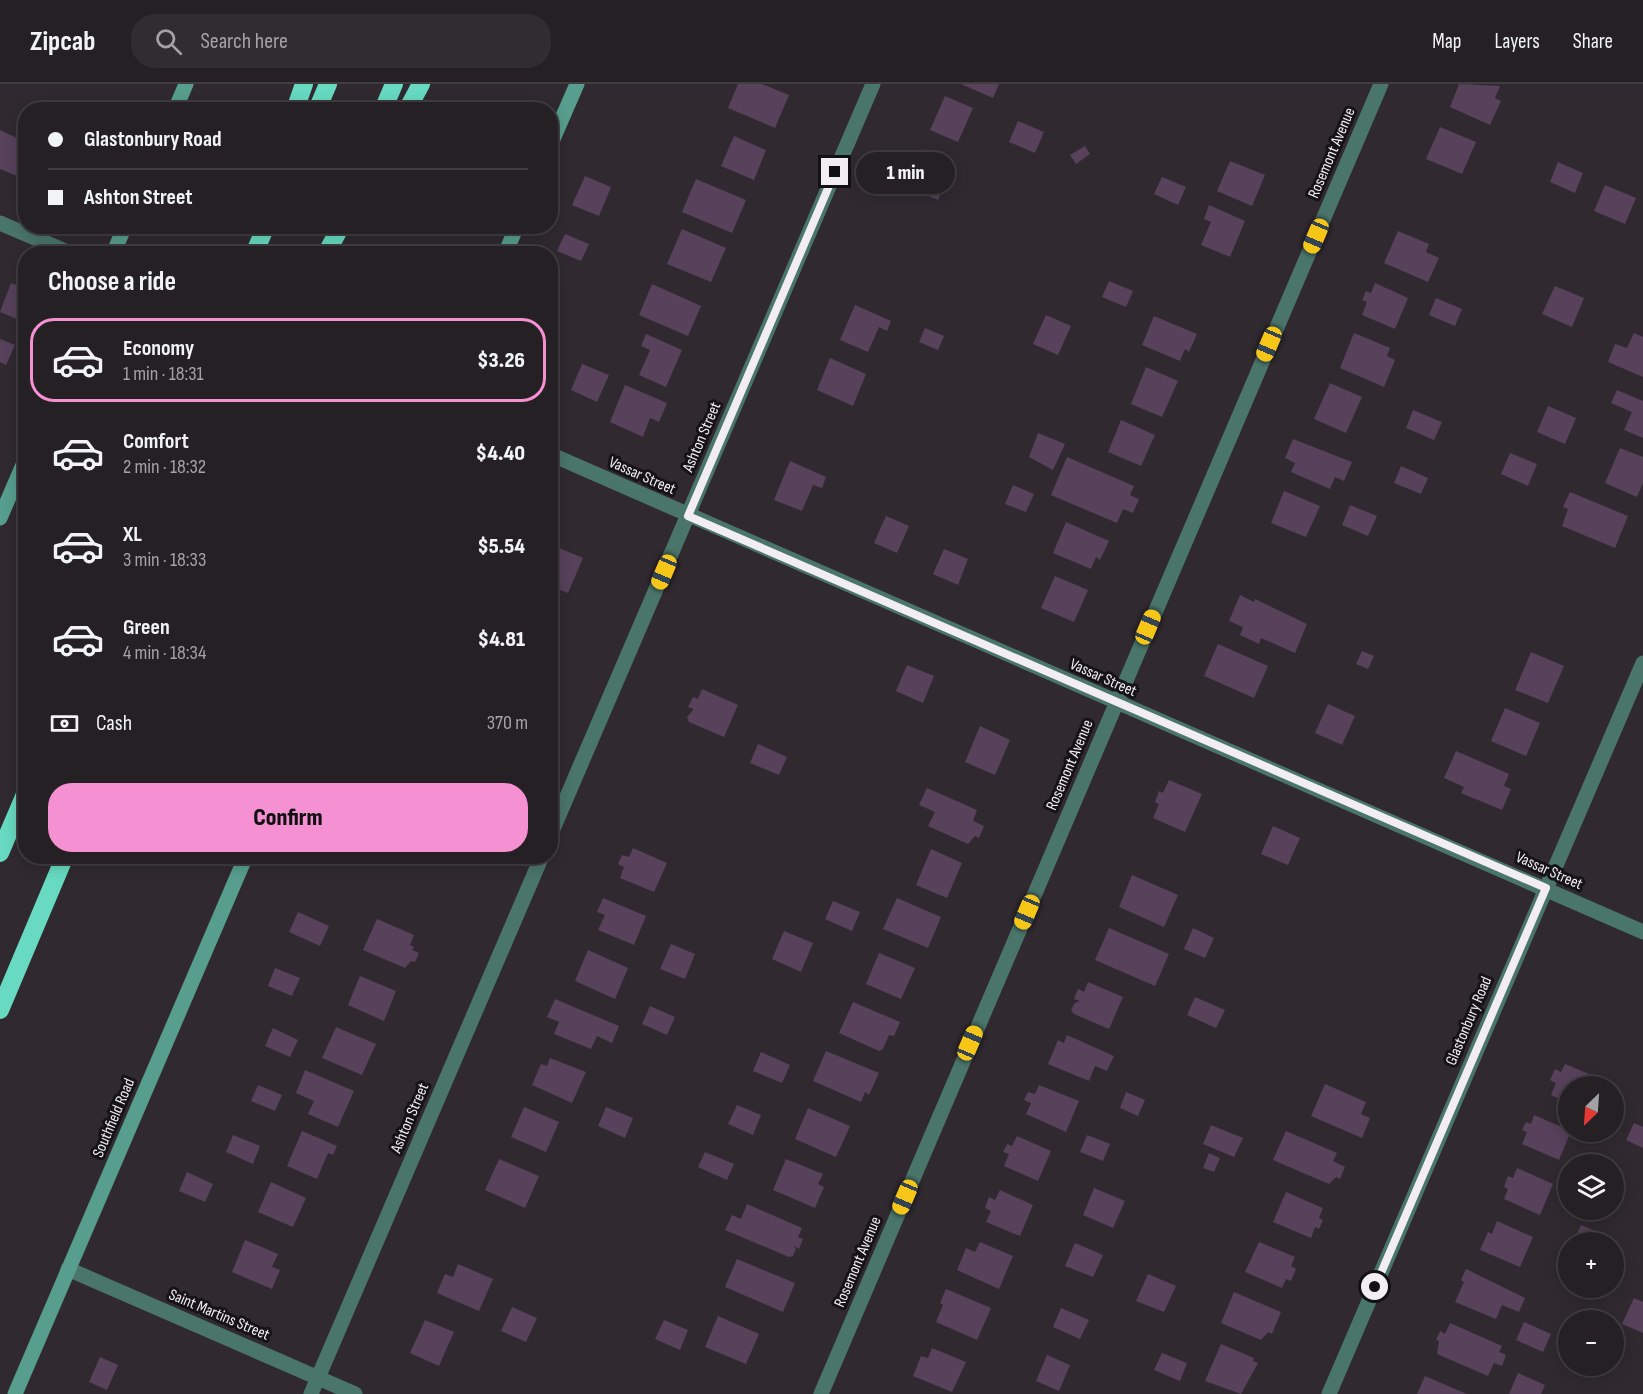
<!DOCTYPE html>
<html lang="en">
<head>
<meta charset="utf-8">
<style>
	:root { --surface:#242024; --page:#302d31; --text:#f1f3f6; --muted:#a3a3a6; --line:#413e41; --accent:#f591d2 }
	body { margin:0; font-family:"Sofia Sans Condensed",sans-serif; background:var(--page); color:var(--text); height:100vh; display:flex; flex-direction:column; font-size:22px; white-space:nowrap }
	* { box-sizing:border-box; margin:0 }
	p { font-size:20px; color:var(--muted) }
	.icon { flex:none; width:33px; height:33px; fill:none; stroke:currentColor; stroke-width:2; stroke-linecap:round; stroke-linejoin:round }
	.map { position:relative; flex:1; overflow:hidden }
	.drawer { position:absolute; left:18px; top:162px; width:540px; height:618px; display:flex; flex-direction:column; background:var(--surface); border-radius:24px; box-shadow:0 3px 15px #0003,0 0 0 2px var(--line) }
	.drawer>* { flex:none }
	.top-card { position:absolute; left:18px; top:18px; width:540px; height:132px; border-radius:24px; box-shadow:0 3px 15px #0003,0 0 0 2px var(--line); display:grid; align-content:center; height:132px; padding:0 30px; background:var(--surface) }
	.needle { width:39px; rotate:205deg }
	.fabs { position:absolute; left:1558px; top:992px; display:grid; gap:12px }
	.fabs a { display:grid; place-items:center; width:66px; height:66px; border-radius:50%; background:var(--surface); box-shadow:0 3px 15px #0003,0 0 0 2px var(--line); font-size:30px }
	.end { position:absolute; width:27px; height:27px; margin:-14px; border:8px solid #f1edf1; background:#111; box-shadow:0 0 0 3px #111 }
	.from { border-radius:50% }
	.bubble { position:absolute; height:42px; border-radius:21px; background:var(--surface); box-shadow:0 3px 15px #0003,0 0 0 2px var(--line); font-size:20px; font-weight:800; line-height:42px; text-align:center }
	.car { position:absolute; width:18px; height:36px; margin:-18px -9px; border-radius:8px; box-shadow:0 0 4px 2px #0007; background:linear-gradient(#f5c518 24%,#345 0 40%,#f5c518 0 76%,#345 0 86%,#f5c518 0) }
	.top-card b { display:flex; align-items:center; gap:21px; height:57px; font-size:22px }
	.top-card b+b { border-top:2px solid var(--line) }
	.top-card i { width:15px; height:15px; background:var(--text) }
	ul { padding:0; list-style:none }
	li { display:flex; align-items:center; gap:18px; height:84px; margin:0 12px 9px; padding:0 18px; border:3px solid transparent; border-radius:24px }
	li div { flex:1 }
	li b { display:block; font-size:22px }
	li em { font-style:normal; font-weight:800 }
	li.active { border-color:var(--accent) }
	li>.icon { width:54px; height:54px; stroke-width:1.5 }
	h2 { padding:0 30px; font-size:27px; line-height:72px }
	.pay { display:flex; align-items:center; gap:15px; height:66px; padding:0 30px; font-size:22px }
	.pay p { margin-inline-start:auto }
	.primary-button { display:flex; gap:12px; margin-top:auto; padding:12px 30px }
	.primary-button a { flex:1; height:69px; border-radius:24px; background:var(--accent); color:#111; font-size:24px; font-weight:800; line-height:69px; text-align:center }
	header { display:flex; align-items:center; gap:36px; box-sizing:border-box; height:84px; padding:0 30px; background:var(--surface); border-bottom:2px solid var(--line) }
	header strong { font-size:28px }
	nav { display:flex; gap:33px; margin-inline-start:auto; font-size:21px }
	.search { width:420px; height:54px; background:var(--page); display:flex; align-items:center; gap:15px; box-sizing:border-box; padding:0 21px; border-radius:24px; color:var(--muted); font-size:22px }
	.map>svg:first-child { display:block }
	.building { fill:#57415b }
	.lines { fill:none; stroke-linecap:round; stroke-linejoin:round }
	.street { stroke:#4a756b; stroke-width:15 }
	.secondary { stroke:#579e8e; stroke-width:15 }
	.highway { stroke:#67dac1; stroke-width:18 }
	.route { stroke:#f1edf1; stroke-width:8 }
	.labels { text-anchor:middle; dominant-baseline:central; stroke-width:6; stroke-linejoin:round; paint-order:stroke }
	.street-label { font-size:16px; fill:#f1edf1; stroke:#161316 }
</style>
</head>
<body>
<header>
<strong>Zipcab</strong>
<div class="search"><svg class="icon" aria-label="search" viewBox="0 0 24 24"><circle cx="10" cy="10" r="6"/><path d="M15 15l6 6"/></svg>Search here</div>
<nav><a>Map</a><a>Layers</a><a>Share</a></nav>
</header>
<div class="map">
<svg width="1643" height="1310" viewBox="0 0 1643 1310">
	<rect width="100%" height="100%" fill="#302a30"/>
	<!-- building -->
	<path class="building" d="M738,0H762L789,11L775,44L728,24Z
		M961,0H999L993,14Z
		M1459,0L1500,2L1495,14L1501,17L1490,41L1450,23Z
		M945,12L973,24L958,58L930,46Z
		M1018,37L1044,48L1035,69L1009,58Z
		M1440,43L1476,58L1462,90L1426,75Z
		M0,46L26,58L24,95L0,85Z
		M734,52L766,66L754,96L721,82Z
		M1085,62L1090,70L1076,80L1070,71Z
		M922,65L954,78L938,116L906,102Z
		M1230,77L1265,91L1252,122L1217,107Z
		M1558,78L1583,89L1575,109L1550,98Z
		M585,92L611,103L599,132L572,121Z
		M1162,93L1186,103L1178,121L1154,110Z
		M696,95L746,116L732,149L682,128Z
		M1605,101L1636,114L1625,140L1594,127Z
		M1209,121L1245,137L1230,173L1201,161L1211,138L1204,135Z
		M682,145L726,164L711,198L667,180Z
		M1398,147L1429,160L1426,168L1439,174L1428,198L1384,179Z
		M565,150L589,160L581,177L557,167Z
		M1109,197L1133,207L1126,223L1102,213Z
		M11,199L26,205L24,238L0,228Z
		M1375,199L1408,214L1395,245L1362,231L1367,218L1362,216L1366,207L1371,209Z
		M652,200L701,222L688,252L639,231Z
		M1555,202L1584,214L1572,243L1542,230Z
		M1436,214L1462,225L1455,242L1429,231Z
		M855,221L891,237L887,247L879,243L868,268L840,256Z
		M1046,231L1071,242L1058,271L1033,260Z
		M1154,232L1197,250L1189,268L1185,265L1180,277L1142,261Z
		M925,244L944,252L938,266L919,258Z
		M1354,249L1390,264L1387,272L1395,276L1384,303L1340,284Z
		M1634,249L1643,253V293L1608,278L1615,260L1627,264Z
		M646,250L682,266L666,303L639,291L650,266L641,262Z
		M0,255L15,261L6,281L0,278Z
		M830,274L866,290L853,322L817,306Z
		M582,280L609,291L597,318L571,306Z
		M1146,283L1178,297L1162,333L1131,320Z
		M1330,299L1362,313L1346,349L1314,335Z
		M625,301L667,319L659,338L650,334L643,353L610,338Z
		M1617,306L1643,317V354L1624,346L1632,328L1611,319Z
		M1548,322L1576,334L1565,360L1537,348Z
		M1413,326L1442,338L1434,356L1406,344Z
		M1121,336L1155,351L1141,382L1108,368Z
		M1038,349L1065,360L1053,386L1029,373Z
		M1293,355L1352,378L1344,397L1335,393L1330,405L1291,388L1295,379L1285,374Z
		M1620,364L1643,373V399L1637,413L1605,399Z
		M1510,369L1537,380L1528,402L1501,390Z
		M1067,373L1134,402L1130,411L1139,415L1133,429L1123,425L1117,439L1051,411Z
		M790,377L826,393L822,404L813,401L802,427L774,416Z
		M1401,382L1428,394L1421,410L1394,399Z
		M1013,401L1034,410L1026,428L1005,420Z
		M1284,407L1320,422L1306,453L1271,439Z
		M1570,408L1628,432L1615,464L1562,442L1568,425L1563,423Z
		M1350,421L1377,432L1368,452L1342,441Z
		M886,432L909,442L897,469L874,459Z
		M1066,438L1109,457L1100,476L1096,473L1091,485L1053,469Z
		M552,461L583,474L568,509L550,502Z
		M944,465L968,475L958,501L933,490Z
		M1055,492L1088,506L1074,538L1041,524Z
		M1240,511L1254,518L1255,515L1307,540L1295,569L1261,554L1259,560L1240,551L1243,543L1229,537Z
		M1218,560L1268,582L1254,614L1204,592Z
		M1362,567L1374,572L1368,585L1356,580Z
		M1531,568L1564,582L1548,619L1515,606Z
		M907,581L934,592L923,619L896,607Z
		M702,605L738,621L724,653L689,638L687,633L694,625L688,623L693,613L698,615Z
		M1328,620L1355,632L1342,661L1315,649Z
		M1505,624L1540,639L1526,672L1491,657Z
		M980,642L1010,656L995,691L965,678Z
		M758,660L787,673L779,691L750,679Z
		M1456,667L1509,690L1504,702L1511,705L1502,726L1461,709L1464,703L1444,694Z
		M1169,696L1202,710L1185,748L1153,734L1159,720L1155,718L1159,707L1163,709Z
		M927,704L977,726L973,737L984,742L979,754L975,752L968,760L928,742L935,728L919,721Z
		M1273,742L1300,754L1288,781L1261,770Z
		M633,764L667,779L654,808L620,794L624,783L618,780L622,771L629,773Z
		M931,765L962,779L947,814L916,801Z
		M433,772H457L449,780Z
		M1132,791L1178,811L1164,843L1119,823Z
		M603,814L646,832L634,861L598,846L605,831L597,828Z
		M897,814L941,833L928,864L883,845Z
		M833,817L860,828L852,847L825,835Z
		M298,828L329,842L320,862L289,848Z
		M377,835L414,851L410,861L414,863L412,866L419,869L415,878L411,877L405,884L363,866Z
		M1109,844L1169,870L1155,902L1095,876Z
		M1193,844L1214,854L1205,874L1184,865Z
		M784,847L813,859L801,888L772,875Z
		M671,860L695,870L685,895L660,885Z
		M588,866L628,884L615,915L575,897Z
		M879,869L915,884L901,915L866,900Z
		M275,884L300,894L292,912L268,902Z
		M360,892L396,907L384,937L348,921Z
		M1088,898L1123,913L1109,945L1074,930L1071,926L1075,919L1080,917L1074,915L1078,905L1084,908Z
		M1195,913L1225,926L1216,944L1187,931Z
		M555,915L619,942L612,959L597,952L591,965L554,950L559,938L547,933Z
		M853,918L900,938L894,952L889,951L883,965L879,967L839,949Z
		M650,922L675,933L667,951L642,940Z
		M336,943L376,960L362,991L322,974Z
		M273,944L298,956L290,973L265,962Z
		M1067,951L1114,972L1107,987L1095,982L1089,997L1048,980L1058,956L1064,959Z
		M826,967L879,989L869,1011L865,1008L861,1018L813,997Z
		M761,968L790,981L782,999L753,987Z
		M550,974L586,988L572,1019L532,1001L541,980L547,982Z
		M1565,980L1599,994L1596,1002H1569V1019L1551,1011L1556,999L1550,996L1555,985L1561,988Z
		M305,986L354,1007L338,1043L308,1030L314,1017L296,1009Z
		M1325,1000L1366,1018L1361,1030L1370,1034L1362,1054L1311,1032Z
		M258,1001L282,1011L275,1027L251,1017Z
		M1039,1001L1079,1017L1066,1048L1026,1030L1031,1019L1024,1016L1028,1008L1035,1010Z
		M1126,1008L1145,1016L1138,1032L1120,1024Z
		M737,1021L761,1031L753,1051L728,1040Z
		M524,1023L559,1038L546,1068L511,1053Z
		M606,1023L633,1034L625,1054L598,1042Z
		M808,1024L850,1042L836,1073L795,1055Z
		M1534,1031L1571,1047L1559,1076L1522,1060L1527,1048L1522,1046L1526,1038L1531,1040Z
		M1634,1039L1643,1043V1064L1626,1056Z
		M1211,1041L1243,1054L1234,1073L1203,1060Z
		M302,1047L337,1062L333,1071L328,1069L317,1095L287,1082Z
		M1286,1047L1337,1069L1333,1077L1345,1083L1340,1095L1336,1093L1329,1100L1273,1076Z
		M233,1051L260,1062L253,1080L226,1068Z
		M1087,1051L1110,1060L1103,1077L1080,1068Z
		M1017,1052L1051,1067L1038,1097L1004,1082L1009,1070L1003,1068L1007,1060L1012,1062Z
		M705,1068L734,1080L727,1096L698,1083Z
		M1209,1069L1220,1074L1214,1088L1203,1084Z
		M499,1075L539,1092L525,1124L485,1106Z
		M786,1075L823,1090L818,1100L824,1103L815,1124L773,1106Z
		M1517,1084L1553,1100L1540,1131L1504,1115L1508,1105L1504,1103L1508,1092L1513,1094Z
		M187,1088L213,1100L205,1118L179,1107Z
		M271,1098L306,1114L293,1143L258,1128Z
		M1094,1104L1125,1117L1113,1144L1083,1131Z
		M1000,1106L1033,1121L1020,1152L986,1138L991,1127L985,1124L989,1113L995,1116Z
		M1286,1108L1323,1124L1319,1134L1323,1136L1319,1145L1315,1143L1311,1154L1273,1138Z
		M747,1120L802,1144L798,1153L803,1155L799,1165L794,1162L796,1165L793,1172L789,1173L725,1146L732,1131L741,1135Z
		M1497,1137L1533,1153L1520,1183L1480,1166L1488,1148L1492,1150Z
		M1581,1141L1610,1153L1608,1158H1573Z
		M245,1156L278,1170L272,1183L280,1186L272,1205L232,1188Z
		M980,1158L1013,1172L999,1205L957,1186L966,1164L975,1168Z
		M1259,1158L1295,1173L1291,1182L1296,1185L1291,1197L1286,1195L1282,1204L1245,1188Z
		M1075,1159L1103,1171L1093,1193L1065,1182Z
		M737,1175L795,1199L783,1228L725,1203Z
		M458,1180L493,1195L479,1227L437,1209L445,1190L453,1193Z
		M1466,1185L1525,1214L1519,1228L1502,1221L1496,1235L1455,1218L1464,1198L1461,1196Z
		M1148,1190L1176,1202L1164,1228L1136,1217Z
		M946,1205L991,1224L977,1256L936,1238L943,1221L940,1219Z
		M1234,1208L1281,1228L1272,1250L1268,1248L1261,1256L1221,1239Z
		M1634,1214L1643,1218V1249L1622,1240Z
		M512,1223L537,1234L526,1258L501,1247Z
		M1061,1224L1089,1236L1080,1255L1053,1243Z
		M718,1232L759,1250L746,1280L705,1263Z
		M425,1236L454,1248L439,1282L410,1269Z
		M664,1236L688,1246L680,1266L655,1255Z
		M1524,1238L1551,1250L1543,1268L1516,1256Z
		M1450,1239L1502,1262L1499,1268L1506,1271L1502,1282L1494,1279L1488,1292L1437,1270L1439,1257L1436,1256L1440,1247L1445,1250Z
		M1221,1260L1254,1274L1253,1277L1258,1279L1241,1310L1205,1297Z
		M932,1264L966,1278L952,1308L913,1292L921,1272L928,1274Z
		M1162,1269L1187,1279L1180,1297L1154,1286Z
		M1047,1271L1070,1281L1059,1307L1036,1297Z
		M100,1273L118,1281L107,1306L89,1298Z
		M1518,1289L1545,1301L1541,1310H1509Z
		M1425,1292L1467,1310H1417Z"/>
	<g class="lines">
		<!-- street -->
		<path class="street" d="M0,139L72,170
			M550,370L1643,848
			M550,752L873,0
			M68,1185L355,1310
			M311,1310L542,772
			M821,1310L1381,0
			M1329,1310L1643,579"/>
		<!-- secondary -->
		<path class="secondary" d="M175,26L186,0
			M550,62L577,0
			M113,170L125,142
			M505,170L517,142
			M0,434L26,374
			M15,1310L246,772"/>
		<!-- highway -->
		<path class="highway" d="M295,26L304,0
			M317,26L328,0
			M383,26L394,0
			M407,26L421,0
			M254,170L266,142
			M326,170L341,142
			M0,769L26,708
			M0,926L65,772"/>
	</g>
	<g class="lines">
		<!-- route -->
		<path class="route" d="M835,88L688,432L1546,804L1375,1203"/>
	</g>
	<g class="labels">
		<!-- street labels -->
		<g class="street-label">
			<text transform="translate(1332 69) rotate(-67)">Rosemont Avenue</text>
			<text transform="translate(702 353) rotate(-67)">Ashton Street</text>
			<text transform="translate(642 392) rotate(24)">Vassar Street</text>
			<text transform="translate(1103 594) rotate(24)">Vassar Street</text>
			<text transform="translate(1070 681) rotate(-67)">Rosemont Avenue</text>
			<text transform="translate(1549 787) rotate(24)">Vassar Street</text>
			<text transform="translate(1469 937) rotate(-67)">Glastonbury Road</text>
			<text transform="translate(114 1034) rotate(-67)">Southfield Road</text>
			<text transform="translate(410 1034) rotate(-67)">Ashton Street</text>
			<text transform="translate(858 1178) rotate(-67)">Rosemont Avenue</text>
			<text transform="translate(219 1231) rotate(23)">Saint Martins Street</text>
		</g>
	</g>
</svg>
<div class="fabs">
<a><svg class="needle" viewBox="-14 -14 28 28"><path d="M0-13l5 13h-10z" fill="#e53935"/><path d="M0 13l5-13h-10z" fill="#a3a3a6"/></svg></a>
<a><svg class="icon" aria-label="layers" viewBox="0 0 24 24"><path d="M12 4l9 5-9 5-9-5zM3 14l9 5 9-5"/></svg></a>
<a>+</a>
<a>−</a>
</div>
<i class="end from" style="left:1375px;top:1203px"></i>
<i class="end" style="left:835px;top:88px"></i>
<div class="bubble" style="left:856px;top:68px;width:99px">1 min</div>
<i class="car" style="left:1316px;top:152px;rotate:203deg"></i>
<i class="car" style="left:1269px;top:260px;rotate:203deg"></i>
<i class="car" style="left:664px;top:488px;rotate:203deg"></i>
<i class="car" style="left:1148px;top:543px;rotate:23deg"></i>
<i class="car" style="left:1027px;top:828px;rotate:203deg"></i>
<i class="car" style="left:970px;top:959px;rotate:23deg"></i>
<i class="car" style="left:905px;top:1113px;rotate:203deg"></i>
<div class="top-card">
<b><i class="from"></i>Glastonbury Road</b>
<b><i></i>Ashton Street</b>
</div>
<section class="drawer">
<h2>Choose a ride</h2>
<ul>
<li class="active"><svg class="icon" aria-label="car" viewBox="0 0 24 24"><path d="M5 17H2v-5l4-1 3-4h7l3 4 3 1v5h-3M9 17h6M6 11h13"/><circle cx="7" cy="17" r="2"/><circle cx="17" cy="17" r="2"/></svg><div><b>Economy</b><p>1 min · 18:31</p></div><em>$3.26</em></li>
<li><svg class="icon" aria-label="car" viewBox="0 0 24 24"><path d="M5 17H2v-5l4-1 3-4h7l3 4 3 1v5h-3M9 17h6M6 11h13"/><circle cx="7" cy="17" r="2"/><circle cx="17" cy="17" r="2"/></svg><div><b>Comfort</b><p>2 min · 18:32</p></div><em>$4.40</em></li>
<li><svg class="icon" aria-label="car" viewBox="0 0 24 24"><path d="M5 17H2v-5l4-1 3-4h7l3 4 3 1v5h-3M9 17h6M6 11h13"/><circle cx="7" cy="17" r="2"/><circle cx="17" cy="17" r="2"/></svg><div><b>XL</b><p>3 min · 18:33</p></div><em>$5.54</em></li>
<li><svg class="icon" aria-label="car" viewBox="0 0 24 24"><path d="M5 17H2v-5l4-1 3-4h7l3 4 3 1v5h-3M9 17h6M6 11h13"/><circle cx="7" cy="17" r="2"/><circle cx="17" cy="17" r="2"/></svg><div><b>Green</b><p>4 min · 18:34</p></div><em>$4.81</em></li>
</ul>
<div class="pay"><svg class="icon" aria-label="cash" viewBox="0 0 24 24"><path d="M3 7h18v10H3z"/><circle cx="12" cy="12" r="2"/></svg>Cash<p>370 m</p></div>
<div class="primary-button"><a>Confirm</a></div>
</section>
</div>
</body>
</html>
